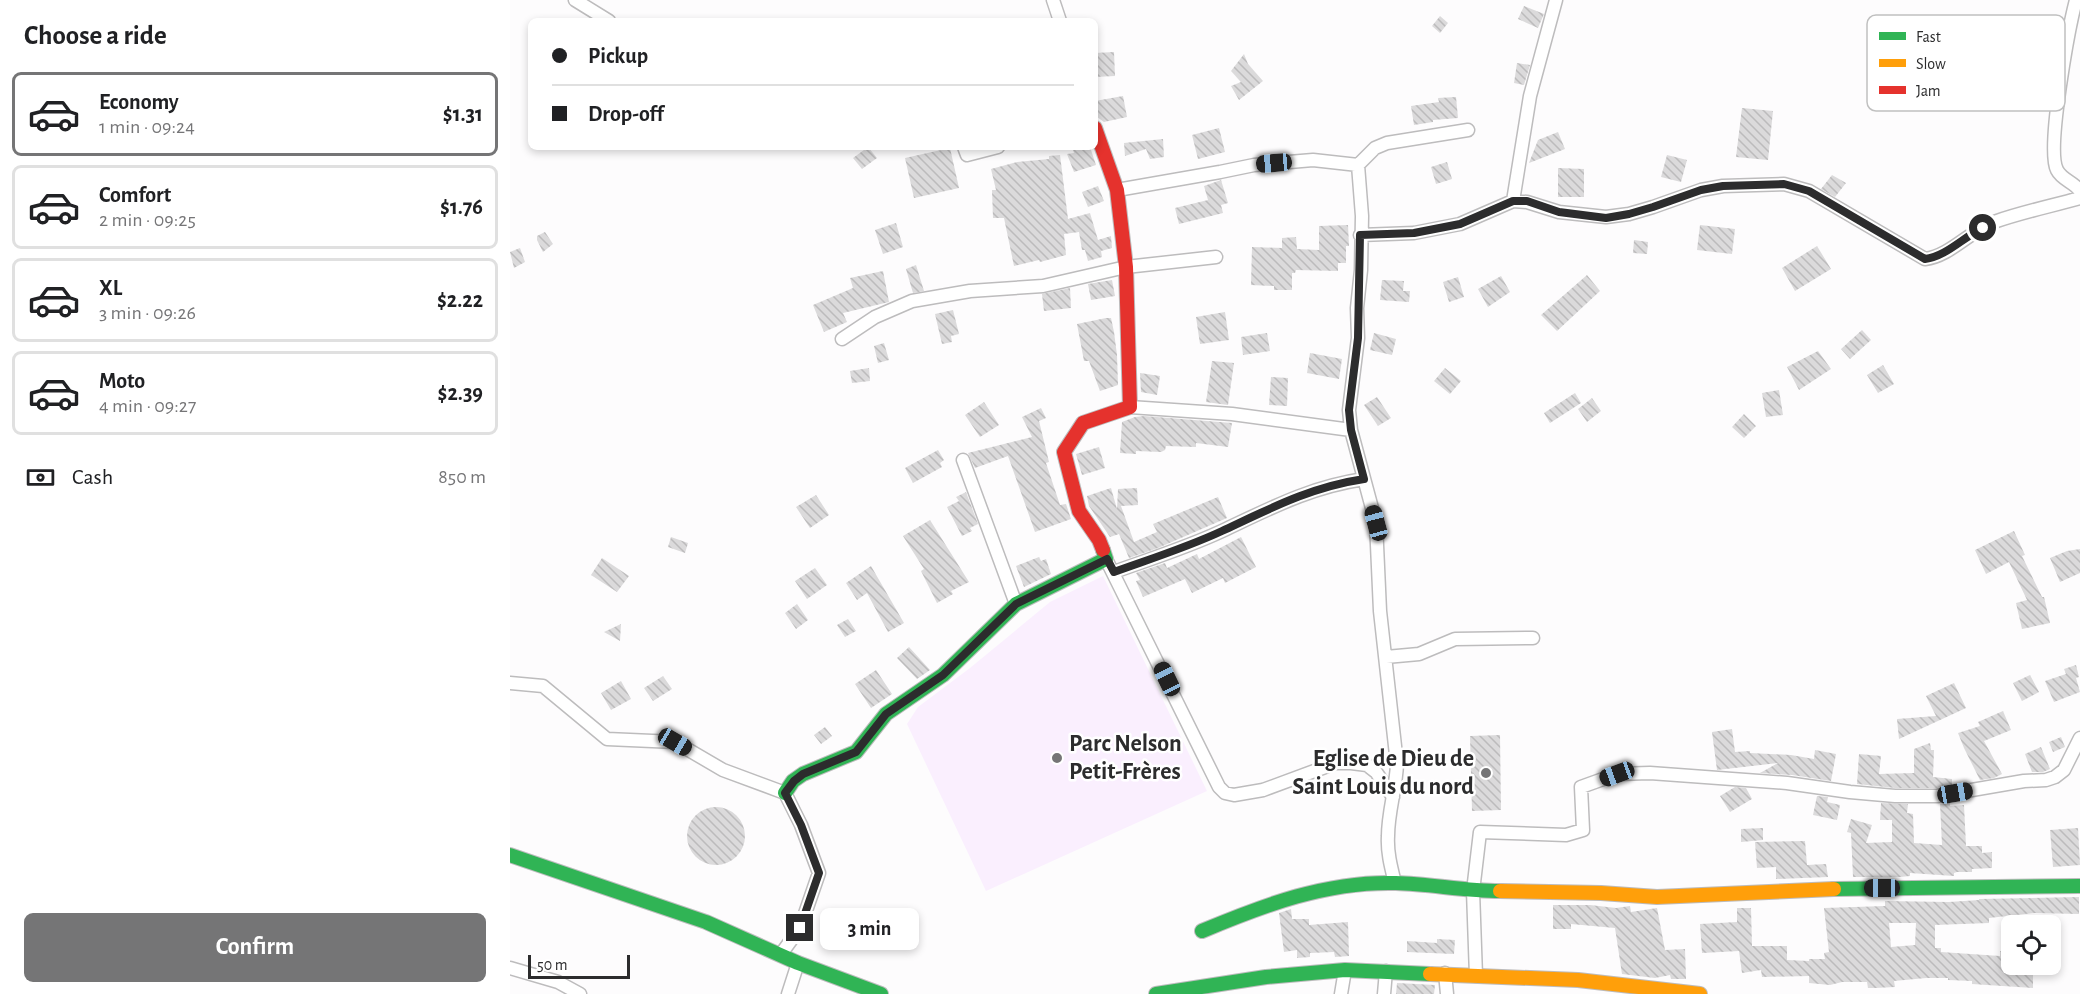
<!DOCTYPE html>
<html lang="en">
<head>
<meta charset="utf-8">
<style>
	:root { --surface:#fff; --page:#f6f6f6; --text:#202124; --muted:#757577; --line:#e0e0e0; --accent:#757576 }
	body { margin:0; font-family:"Alegreya Sans",sans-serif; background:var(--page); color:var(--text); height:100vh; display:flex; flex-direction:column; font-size:22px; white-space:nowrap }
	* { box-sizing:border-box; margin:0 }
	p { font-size:20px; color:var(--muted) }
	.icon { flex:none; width:33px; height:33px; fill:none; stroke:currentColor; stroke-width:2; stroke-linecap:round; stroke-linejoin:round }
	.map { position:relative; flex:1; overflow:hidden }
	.drawer { display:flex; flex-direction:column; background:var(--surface); width:510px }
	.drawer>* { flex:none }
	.banner { position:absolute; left:18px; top:18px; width:570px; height:132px; border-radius:9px; box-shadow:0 3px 9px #0003; display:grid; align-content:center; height:132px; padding:0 24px; background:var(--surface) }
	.fabs { position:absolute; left:1491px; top:915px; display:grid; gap:12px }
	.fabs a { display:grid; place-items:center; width:60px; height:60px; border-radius:9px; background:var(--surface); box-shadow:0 3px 9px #0003; font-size:30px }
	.scale { position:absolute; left:18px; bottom:15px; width:102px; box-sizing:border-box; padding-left:6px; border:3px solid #2c2c2d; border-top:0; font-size:16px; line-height:21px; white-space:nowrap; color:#2c2c2d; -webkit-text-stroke:4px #fff; paint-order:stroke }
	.end { position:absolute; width:27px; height:27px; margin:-14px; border:8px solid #2c2c2d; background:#fff; box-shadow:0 0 0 3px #fff }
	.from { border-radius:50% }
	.bubble { position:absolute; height:42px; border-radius:9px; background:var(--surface); box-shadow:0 3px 9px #0003; font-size:20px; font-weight:700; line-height:42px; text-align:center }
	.car { position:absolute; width:18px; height:36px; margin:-18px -9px; border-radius:8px; box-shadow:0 0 4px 2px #0007; background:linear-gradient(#222 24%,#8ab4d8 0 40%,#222 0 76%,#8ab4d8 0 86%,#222 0) }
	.banner b { display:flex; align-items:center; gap:21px; height:57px; font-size:22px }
	.banner b+b { border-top:2px solid var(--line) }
	.banner i { width:15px; height:15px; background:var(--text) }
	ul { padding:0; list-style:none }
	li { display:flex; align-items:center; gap:18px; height:84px; margin:0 12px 9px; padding:0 12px; border:3px solid var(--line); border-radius:9px }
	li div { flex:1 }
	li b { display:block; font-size:22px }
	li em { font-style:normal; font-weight:700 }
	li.selected { border-color:var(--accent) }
	li>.icon { width:54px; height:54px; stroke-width:1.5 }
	h2 { padding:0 24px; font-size:27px; line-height:72px }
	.pay { display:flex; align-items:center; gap:15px; height:66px; padding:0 24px; font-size:22px }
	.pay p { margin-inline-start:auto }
	.cta { display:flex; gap:12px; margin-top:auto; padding:12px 24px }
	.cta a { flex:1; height:69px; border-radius:9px; background:var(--accent); color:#fff; font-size:24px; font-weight:700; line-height:69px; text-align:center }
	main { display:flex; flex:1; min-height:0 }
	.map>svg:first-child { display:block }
	.green { fill:#faeffe }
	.building { fill:url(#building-back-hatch); fill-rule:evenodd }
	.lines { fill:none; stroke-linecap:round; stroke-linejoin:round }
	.street-casing { stroke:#bdbcbd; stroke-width:15 }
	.fast-casing { stroke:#bdbcbd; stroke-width:16 }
	.slow-casing { stroke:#bdbcbd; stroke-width:16 }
	.jam-casing { stroke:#bdbcbd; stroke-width:16 }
	.street { stroke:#fff; stroke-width:12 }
	.fast { stroke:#30b455; stroke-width:14 }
	.slow { stroke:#ff9f0a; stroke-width:14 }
	.jam { stroke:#e5322d; stroke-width:14 }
	.route { stroke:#2c2c2d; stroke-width:8 }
	.poi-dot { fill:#757576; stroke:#fff; stroke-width:2 }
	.labels { text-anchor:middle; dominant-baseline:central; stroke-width:5; stroke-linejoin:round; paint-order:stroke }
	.poi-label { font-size:24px; font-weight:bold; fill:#2c2c2d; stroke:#fff; text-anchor:start }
	.key { fill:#fff; stroke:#c0c0c0; stroke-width:1.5 }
	.key-label { font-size:16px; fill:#2c2c2d }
</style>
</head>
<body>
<main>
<section class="drawer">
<h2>Choose a ride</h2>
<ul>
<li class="selected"><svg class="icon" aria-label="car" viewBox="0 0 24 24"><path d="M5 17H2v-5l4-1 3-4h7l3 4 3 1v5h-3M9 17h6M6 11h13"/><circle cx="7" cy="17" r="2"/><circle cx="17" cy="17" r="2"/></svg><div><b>Economy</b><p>1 min · 09:24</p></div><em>$1.31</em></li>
<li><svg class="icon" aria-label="car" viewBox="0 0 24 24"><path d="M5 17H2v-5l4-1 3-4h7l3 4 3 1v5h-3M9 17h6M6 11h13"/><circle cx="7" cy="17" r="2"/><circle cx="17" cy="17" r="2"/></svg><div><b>Comfort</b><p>2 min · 09:25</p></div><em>$1.76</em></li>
<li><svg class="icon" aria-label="car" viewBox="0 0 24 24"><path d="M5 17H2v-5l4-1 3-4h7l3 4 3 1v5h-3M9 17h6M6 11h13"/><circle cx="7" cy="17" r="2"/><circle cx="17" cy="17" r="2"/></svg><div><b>XL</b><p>3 min · 09:26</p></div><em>$2.22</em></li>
<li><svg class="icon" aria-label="car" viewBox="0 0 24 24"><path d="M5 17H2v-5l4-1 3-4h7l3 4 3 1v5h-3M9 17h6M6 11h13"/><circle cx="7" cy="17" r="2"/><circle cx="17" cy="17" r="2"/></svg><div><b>Moto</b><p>4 min · 09:27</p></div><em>$2.39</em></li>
</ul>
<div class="pay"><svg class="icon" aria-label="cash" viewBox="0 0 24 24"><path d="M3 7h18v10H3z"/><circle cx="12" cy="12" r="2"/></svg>Cash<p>850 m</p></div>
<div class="cta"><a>Confirm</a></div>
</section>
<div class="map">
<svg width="1570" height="994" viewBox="0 0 1570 994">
	<defs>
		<pattern id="building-back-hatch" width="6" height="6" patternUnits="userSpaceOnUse" patternTransform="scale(1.5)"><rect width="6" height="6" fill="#dbdadb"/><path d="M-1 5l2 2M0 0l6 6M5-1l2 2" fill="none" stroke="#bcbbbc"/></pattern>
	</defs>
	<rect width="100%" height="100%" fill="#fdfcfd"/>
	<!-- green -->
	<path class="green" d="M593,576L697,791L476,891L397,724L408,707L460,668L540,602Z"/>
	<!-- building -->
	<path class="building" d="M1014,6L1034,14L1028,28L1008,19Z
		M930,16L938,23L930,33L922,26Z
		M604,52L605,76L585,77V53Z
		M734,54L738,64L753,81L729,100L721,86L731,82L721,71Z
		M1007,63L1020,65L1014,85L1004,83Z
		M613,96L617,117L594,122L587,117L585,101Z
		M946,97L948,118L923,120V122L904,125L901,106L929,102L928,98Z
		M1232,108L1263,111L1258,160L1226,157Z
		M709,128L715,152L688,159L682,135Z
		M1048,132L1055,149L1019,163L1028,140Z
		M653,139L654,157L640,159L636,149L615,156L614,143Z
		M358,147L367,158L352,169L343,158Z
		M562,147H580L586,165L564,172L557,154L564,153Z
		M440,148L449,188L404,198L395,158Z
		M550,155L558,219L580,213L588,240L601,236L602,248L591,251L592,257L578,261L575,250H572L569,232L554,234L556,255L530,262L529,260L504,266L494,218H483L482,190H486L481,169L507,162L539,159V156Z
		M1157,155L1177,160L1171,182L1151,177Z
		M937,162L942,179L926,184L921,167Z
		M1048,168L1074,169V197H1048Z
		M1322,175L1336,183L1325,197L1311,189Z
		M711,180L718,203L711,205L713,213L669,224L665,208L698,200L694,186Z
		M588,186L594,201L578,207L572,192Z
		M386,223L393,247L373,254L365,230Z
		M838,225L839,246H836V263H828V271L786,270L785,273H782V290H764V286L741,285L742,247L772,248V238L786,237L787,249L809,250V226Z
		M1190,225L1225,229L1222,254L1187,250Z
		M35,232L43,244L33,252L27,240V236Z
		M1124,240L1138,242L1137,254L1123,253Z
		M1307,246L1321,269L1285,291L1272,268Z
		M10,248L15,262L4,268L0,252Z
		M406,265L414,291L403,293L396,269Z
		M373,271L379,302L333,313L337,322L314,332L303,305L343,288L340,278Z
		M1077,275L1090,291L1047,331L1031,315Z
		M991,276L1000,292L978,307L968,289Z
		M948,277L954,297L939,302L933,282Z
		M602,280L605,296L581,300L578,284Z
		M872,280L894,281L893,291H900L899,302L870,300Z
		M560,288L561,308L534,311L532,294Z
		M443,310L449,334L441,336L442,342L432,344L425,314Z
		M715,312L719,340L690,344L686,317Z
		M596,318H601L604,332L607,355L608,385L590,391L579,361H574L567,324Z
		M1352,330L1361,340L1340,359L1331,349Z
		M757,333L760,351L733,355L731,337Z
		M864,333L886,339L882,355L860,350Z
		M374,343L379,360L368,363L364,346Z
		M1308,351L1321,369L1289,390L1277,367Z
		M800,353L832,359L829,379L797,373Z
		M702,361L724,363L718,405L696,402Z
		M1373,365L1384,384L1368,393L1357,375Z
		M359,368L360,381L342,383L340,371Z
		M935,368L951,381L940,394L924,381Z
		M630,373L650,376L647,395L631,392Z
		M761,377L778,378L777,406L759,405Z
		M1269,390L1273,415L1256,417L1252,393Z
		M1065,393L1071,403L1040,423L1034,413Z
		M867,397L881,418L868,426L854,405Z
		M1082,398L1091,411L1077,422L1068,409Z
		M474,402L489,425L470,437L455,415Z
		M531,408L536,418L529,421L539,462L536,463L550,505L556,504L561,519L525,532L498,456L465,468L458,453L522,437L512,417Z
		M1234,414L1246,426L1234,438L1222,427Z
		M634,416L722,423L718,447L686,443V447L656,446L655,450L651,452L626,451V454L610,453L612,422L625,417Z
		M589,447L595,468L572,475L566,454Z
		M428,450L434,460L430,463L432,467L403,483L395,468Z
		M601,488L607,509L608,489L627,488L628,505L611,506L624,542L647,532L643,524L708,497L717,518L648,548L619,558L609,534L600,537L579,506L577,496Z
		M456,492L468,524L460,528L462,531L452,536L437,507L449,501L446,497Z
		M306,495L319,515L300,528L286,507Z
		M420,520L459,582L441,591L443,594L427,603L411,571L414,569L393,536Z
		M1504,531L1515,555L1512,556L1532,597H1534L1540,623L1512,629L1506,603L1517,600L1499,562L1476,574L1465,550Z
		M161,537L178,543L175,553L158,547Z
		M731,537L746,567L715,583L713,578L682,593L675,579L633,597L626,581L630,580L626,573L655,563L657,568L687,554L689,559Z
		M1570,549V573L1550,582L1540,558L1557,551Z
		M529,557L531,561L536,559L541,574L514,587L506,566Z
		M92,558L119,576L107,592L81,575Z
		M361,566L394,623L378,632L357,593L347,600L336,583Z
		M305,568L317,585L297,599L285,581Z
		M287,604L298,620L286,629L275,613Z
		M338,619L346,631L335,637L327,625Z
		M111,624L110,641L94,632Z
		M399,647L420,670L407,679L387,658Z
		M1566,665L1569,677L1566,678L1570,692L1544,702L1535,681L1556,674L1554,669Z
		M366,670L382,694L361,708L345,684Z
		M1520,675L1529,692L1512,701L1503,683Z
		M153,676L162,689L143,701L134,688Z
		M111,681L121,699L101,710L91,693Z
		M1444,683L1456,708L1389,739L1387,719L1426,716L1416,696Z
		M1493,711L1501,730L1474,741L1492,774L1484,778L1470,780L1454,748L1448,733L1470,726L1468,722Z
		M315,727L322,736L311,744L304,735Z
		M1222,729L1225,752L1240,751V753L1281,755L1304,759L1305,750L1326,754L1321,781L1282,775L1250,773L1268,763L1207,770L1202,732Z
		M990,735L991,810L962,811L960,736Z
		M1551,737L1555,747L1543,752L1539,742Z
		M1420,743L1421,750H1424L1423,777L1442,779V785L1426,788H1385L1347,784L1349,754L1371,756L1369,774L1404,773V749Z
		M1531,747L1540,769L1533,772H1522L1515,754Z
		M1225,787L1236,788L1242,799L1220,812L1210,796Z
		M1307,796L1318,797L1317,802L1330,805L1327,820L1303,815Z
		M1440,802V806L1454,805L1456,846H1472V853L1482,852V868L1462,869V872H1447L1444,873V876L1400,873V876L1390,877H1343L1341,833L1337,832L1341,819L1362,825L1356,843L1382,842V820H1370L1371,803L1398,804L1397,813L1403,814L1404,843L1432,845L1430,804Z
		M177 836a29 29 0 1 1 58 0a29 29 0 1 1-58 0Z
		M1253,828V840L1231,842V829Z
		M1568,828L1570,865L1543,867L1540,830Z
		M1295,841L1297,865L1316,864L1318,877L1266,879V867L1247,868L1245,842Z
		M1569,897V914L1525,913L1479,918V923L1425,925V948H1431V952L1490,956V951H1502V964H1523V988L1462,984V981L1438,980V978H1416L1384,981L1385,987L1365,988H1358L1357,982H1332L1320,985L1299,983V976L1252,977L1251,970L1232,973L1229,951L1192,953L1190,924L1227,922V908H1241L1242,946H1277V960L1299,961V959H1315L1314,953L1319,952L1314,908L1375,906V901L1439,902L1469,900V899ZM1379,923H1406L1405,945L1381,947Z
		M1043,905H1080L1106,908L1120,906L1121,912L1147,908L1155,950L1175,949L1176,979H1161L1160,975L1145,978L1112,974L1105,928L1061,924V929H1043Z
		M781,909L782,919H799V925L838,922L839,956L825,957L824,952L800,953V957L787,958V950L774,952L769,913Z
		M927,939L945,940L944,954L897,952V941L927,943Z
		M887,983L925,985L924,994H886Z"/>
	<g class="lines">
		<defs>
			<path id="street" d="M65,0L99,21
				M543,0L550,21
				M1566,0C1559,27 1536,149 1547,170C1552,180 1564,182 1570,191
				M454,147L457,155L488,147
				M607,190L710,172L744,165L803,160L848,165
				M1003,201L1020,96L1046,0
				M850,235L904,233L950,224L1003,201L1017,202L1049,212L1096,217L1119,214L1143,207L1191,190L1213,186L1274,184L1299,191L1415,259C1440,256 1460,231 1484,222C1512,212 1542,206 1570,198
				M332,339L365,317L402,301L460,291L533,286L616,267L706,257
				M620,407L722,414L841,430
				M453,460L506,604
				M596,559L709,787L715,793L724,795L753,790L826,763H841L857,765L866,772L883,797
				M604,572C640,559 678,547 712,531C761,508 800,487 854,479
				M876,657L909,654L945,639L1023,638
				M0,683L33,686L97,739L165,742L213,770L275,793L291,825L309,873L290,928L271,954
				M885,883C881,867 877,852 878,836C878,812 886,789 887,764L870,611L866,523L841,430L839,410L848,338L847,308L851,270L852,216L848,165L865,148L877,143L958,130
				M0,968L48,982L70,994
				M935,973L937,994
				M966,976L963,891L970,832L1056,835L1073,830L1071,787L1107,774L1140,773L1277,783L1340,792L1385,796H1427L1514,781L1536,780L1545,777L1554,770L1570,738
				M278,994L288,963
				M831,994L835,970
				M874,994L876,971"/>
			<path id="fast" d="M275,793L283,781L293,774L346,752L376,714L433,675L506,604L596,559L593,550
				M0,855L196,922L288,963L371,994
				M1324,889L1570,886
				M692,931C754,905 817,881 886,883C921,884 955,891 990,891
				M646,994L756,977L835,970L920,974"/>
			<path id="slow" d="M990,891L1091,893L1147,897L1324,889
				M920,974L1068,980L1190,994"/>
			<path id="jam" d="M585,128L607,190L616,267L620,407L573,423L554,452L569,511L589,540L593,550"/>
		</defs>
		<!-- street casing -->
		<use href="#street" class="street-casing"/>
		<!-- fast casing -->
		<use href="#fast" class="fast-casing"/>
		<!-- slow casing -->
		<use href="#slow" class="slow-casing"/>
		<!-- jam casing -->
		<use href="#jam" class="jam-casing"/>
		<!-- street -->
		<use href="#street" class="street"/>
		<!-- fast -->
		<use href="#fast" class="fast"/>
		<!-- slow -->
		<use href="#slow" class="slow"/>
		<!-- jam -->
		<use href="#jam" class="jam"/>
	</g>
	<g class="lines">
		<!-- route -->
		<path class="route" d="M290,928L309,873L291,825L275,793L284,781L293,774L346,752L376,714L433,675L506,604L597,559L604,572C640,559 678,547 712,531C761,508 801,487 854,479L841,430L839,410L848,338L850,235L904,233L950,224L1003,201H1017L1049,212L1096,218L1119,214L1143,207L1191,190L1213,186L1274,184L1299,191L1415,259C1437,256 1453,237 1473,228"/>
	</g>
	<!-- markers -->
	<g class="poi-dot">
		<circle cx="547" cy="758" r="6"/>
		<circle cx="976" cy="773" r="6"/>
	</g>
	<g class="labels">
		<!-- poi labels -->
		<g class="poi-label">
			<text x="559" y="744">Parc Nelson<tspan x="559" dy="28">Petit-Frères</tspan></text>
			<text x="964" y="759" text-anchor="end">Eglise de Dieu de<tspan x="964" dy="28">Saint Louis du nord</tspan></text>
		</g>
	</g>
	<!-- legend -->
	<rect x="1357" y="15" width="198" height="96" rx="9" class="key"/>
	<rect x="1369" y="32" width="27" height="8" fill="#30b455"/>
	<rect x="1369" y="59" width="27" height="8" fill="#ff9f0a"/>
	<rect x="1369" y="86" width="27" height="8" fill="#e5322d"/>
	<g class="key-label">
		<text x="1406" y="42">Fast</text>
		<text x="1406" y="69">Slow</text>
		<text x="1406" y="96">Jam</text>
	</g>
</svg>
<div class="fabs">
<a><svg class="icon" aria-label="locate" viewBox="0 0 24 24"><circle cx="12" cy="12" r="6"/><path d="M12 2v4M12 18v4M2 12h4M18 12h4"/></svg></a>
</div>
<div class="scale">50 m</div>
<i class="end from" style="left:1473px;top:228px"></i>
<i class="end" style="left:290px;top:928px"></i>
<div class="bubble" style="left:310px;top:908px;width:99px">3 min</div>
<i class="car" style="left:764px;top:163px;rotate:265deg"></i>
<i class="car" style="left:866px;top:523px;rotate:345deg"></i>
<i class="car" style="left:657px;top:679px;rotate:334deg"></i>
<i class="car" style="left:165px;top:742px;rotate:120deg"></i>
<i class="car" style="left:1107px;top:774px;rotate:250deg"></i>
<i class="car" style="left:1445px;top:793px;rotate:80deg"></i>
<i class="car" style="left:1372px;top:888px;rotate:270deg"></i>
<div class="banner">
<b><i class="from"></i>Pickup</b>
<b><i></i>Drop-off</b>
</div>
</div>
</main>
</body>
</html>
